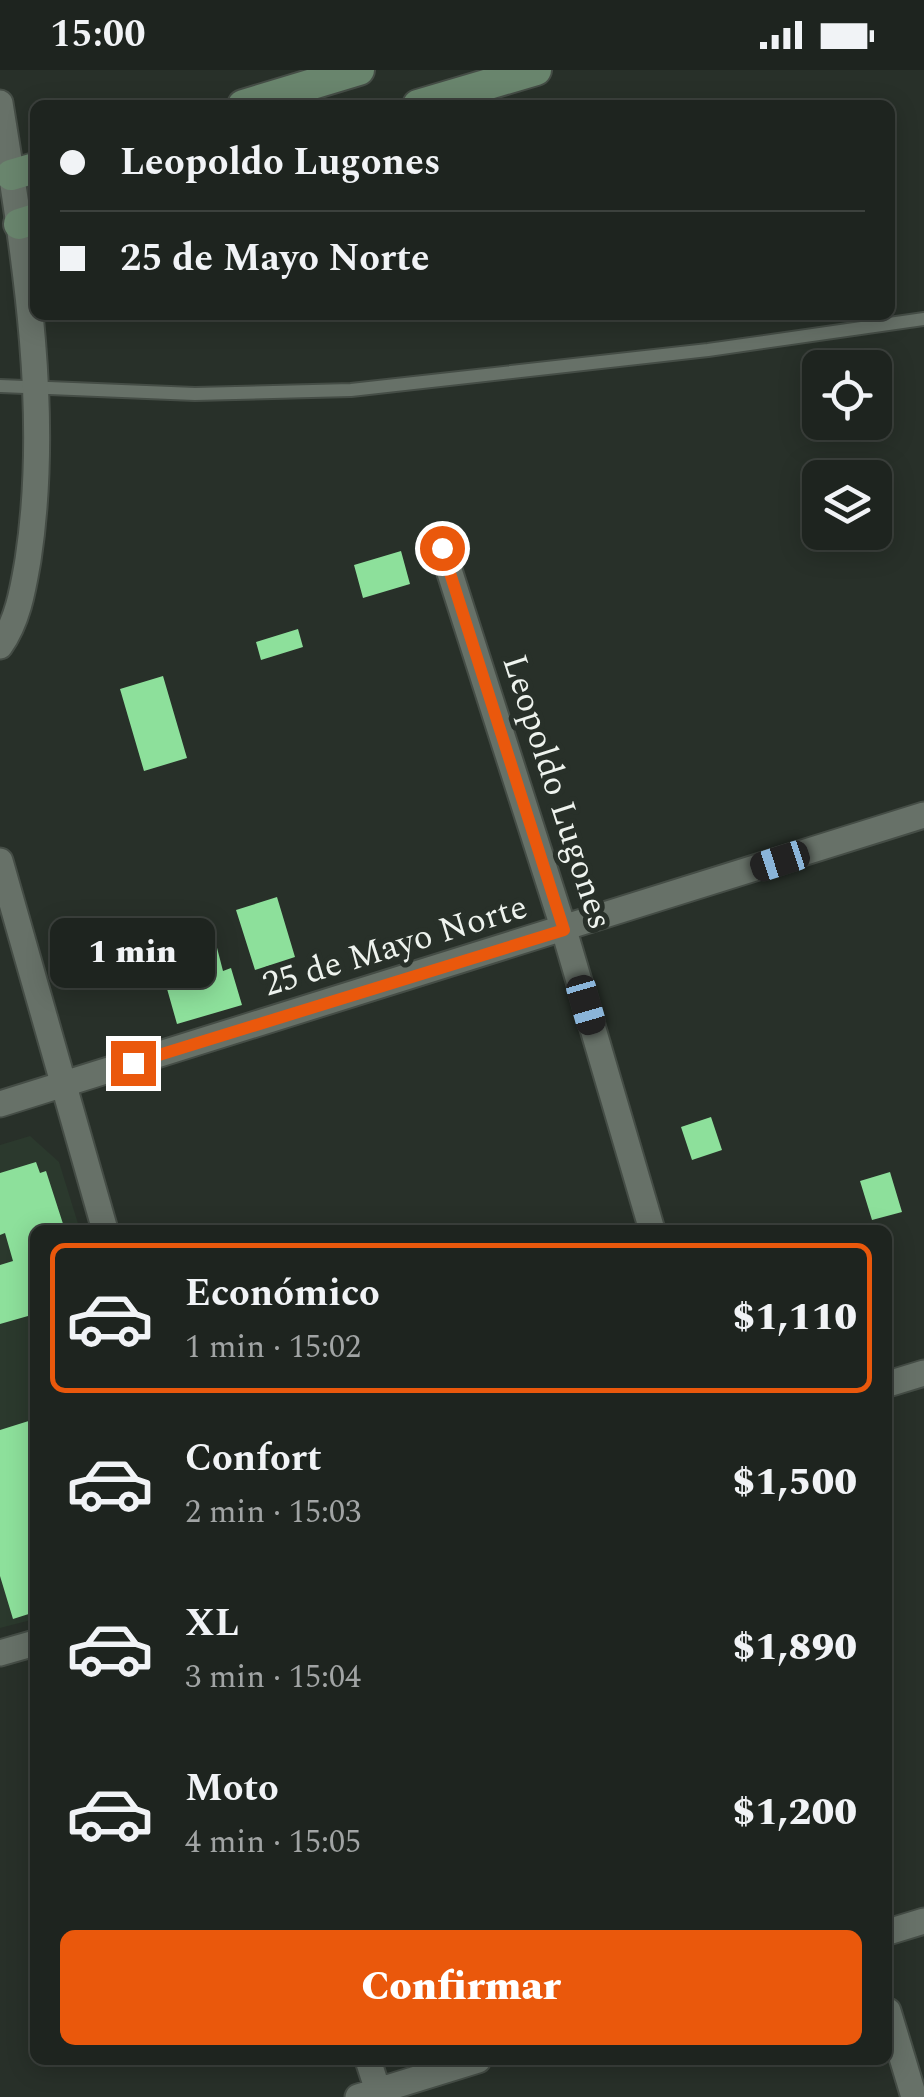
<!DOCTYPE html>
<html lang="es">
<head>
<meta charset="utf-8">
<style>
	:root { --surface:#1e241f; --page:#2b302c; --text:#f1f3f6; --muted:#a1a4a4; --line:#3c413d; --accent:#ea580c }
	body { margin:0; font-family:Spectral,serif; background:var(--page); color:var(--text); height:100vh; display:flex; flex-direction:column; font-size:38px; white-space:nowrap }
	* { box-sizing:border-box; margin:0 }
	p { font-size:32px; color:var(--muted) }
	.icon { flex:none; width:55px; height:55px; fill:none; stroke:currentColor; stroke-width:2; stroke-linecap:round; stroke-linejoin:round }
	.map { position:relative; flex:1; overflow:hidden }
	.side { position:absolute; left:30px; top:1155px; width:862px; height:840px; display:flex; flex-direction:column; background:var(--surface); border-radius:15px; box-shadow:0 5px 25px #0003,0 0 0 2px var(--line) }
	.side>* { flex:none }
	.guide { position:absolute; left:30px; top:30px; width:865px; height:220px; border-radius:15px; box-shadow:0 5px 25px #0003,0 0 0 2px var(--line); display:grid; align-content:center; height:220px; padding:0 30px; background:var(--surface) }
	.fabs { position:absolute; left:802px; top:280px; display:grid; gap:20px }
	.fabs a { display:grid; place-items:center; width:90px; height:90px; border-radius:15px; background:var(--surface); box-shadow:0 5px 25px #0003,0 0 0 2px var(--line); font-size:50px }
	.end { position:absolute; width:45px; height:45px; margin:-22px; border:12px solid #ea580c; background:#fff; box-shadow:0 0 0 5px #fff }
	.from { border-radius:50% }
	.bubble { position:absolute; height:70px; border-radius:15px; background:var(--surface); box-shadow:0 5px 25px #0003,0 0 0 2px var(--line); font-size:32px; font-weight:800; line-height:70px; text-align:center }
	.car { position:absolute; width:30px; height:60px; margin:-30px -15px; border-radius:12px; box-shadow:0 0 8px 2px #0007; background:linear-gradient(#222 24%,#8ab4d8 0 40%,#222 0 76%,#8ab4d8 0 86%,#222 0) }
	.guide b { display:flex; align-items:center; gap:35px; height:95px; font-size:38px }
	.guide b+b { border-top:2px solid var(--line) }
	.guide i { width:25px; height:25px; background:var(--text) }
	ul { padding:18px 0 0; list-style:none }
	li { display:flex; align-items:center; gap:30px; height:150px; margin:0 20px 15px; padding:0 10px; border:5px solid transparent; border-radius:15px }
	li div { flex:1 }
	li b { display:block; font-size:38px }
	li em { font-style:normal; font-weight:800 }
	li.current { border-color:var(--accent) }
	li>.icon { width:90px; height:90px; stroke-width:1.5 }
	.cta { display:flex; gap:20px; margin-top:auto; padding:20px 30px }
	.cta a { flex:1; height:115px; border-radius:15px; background:var(--accent); color:#fff; font-size:40px; font-weight:800; line-height:115px; text-align:center }
	.status { display:flex; justify-content:space-between; align-items:center; height:70px; padding:0 50px; background:var(--surface); direction:ltr }
	.status svg { height:28px; fill:currentColor }
	.map>svg:first-child { display:block }
	.built { fill:#2b392d }
	.building { fill:#8de09b }
	.lines { fill:none; stroke-linecap:round; stroke-linejoin:round }
	.lane-casing { stroke:#454d46; stroke-width:16 }
	.street-casing { stroke:#454d46; stroke-width:29 }
	.secondary-casing { stroke:#454d46; stroke-width:34 }
	.lane { stroke:#677168; stroke-width:12 }
	.street { stroke:#677168; stroke-width:25 }
	.secondary { stroke:#69856d; stroke-width:30 }
	.route { stroke:#ea580c; stroke-width:12 }
	.labels { text-anchor:middle; dominant-baseline:central; stroke-width:10; stroke-linejoin:round; paint-order:stroke }
	.street-label { font-size:35px; fill:#eef3ee; stroke:#283029 }
</style>
</head>
<body>
<div class="status"><b>15:00</b><svg viewBox="0 0 49 12"><path d="M0 12V9h3v3zM5 12V6h3v6zM10 12V3h3v9zM15 12V0h3v12zM26 1h20v11H26zM47 4h2v5h-2z"/></svg></div>
<div class="map">
<svg width="924" height="2027" viewBox="0 0 924 2027">
	<rect width="100%" height="100%" fill="#283029"/>
	<!-- built -->
	<path class="built" d="M30,1066L59,1092L80,1160H35V1549L0,1558V1075Z"/>
	<!-- building -->
	<path class="building" d="M401,481L410,514L363,528L354,495Z
		M298,559L303,577L261,590L256,572Z
		M163,606L187,688L144,701L120,619Z
		M277,827L295,887L255,900L236,840Z
		M215,870L223,901L231,898L242,935L177,954L158,887Z
		M711,1047L722,1080L692,1090L681,1057Z
		M36,1092L40,1103L46,1101L65,1160H35L34,1265L28,1246L0,1254V1195L13,1191L5,1163L0,1165V1103Z
		M890,1102L902,1142L872,1150L860,1111Z
		M35,1349V1542L13,1549L0,1506V1360Z"/>
	<g class="lines">
		<defs>
			<path id="lane" d="M0,316L195,324L351,320L708,280L924,249"/>
			<path id="street" d="M0,33C24,183 51,339 28,490C23,519 18,551 0,576
				M442,478L564,860L652,1160
				M0,791L105,1160
				M0,1034L924,745
				M888,1314L924,1303
				M0,1583L35,1573
				M888,1862L924,1851
				M888,1941L914,2027
				M368,1990L380,2027
				M358,2027L478,1990"/>
			<path id="secondary" d="M243,35L359,0
				M418,35L536,0
				M11,105L35,98
				M19,154L35,149"/>
		</defs>
		<!-- lane casing -->
		<use href="#lane" class="lane-casing"/>
		<!-- street casing -->
		<use href="#street" class="street-casing"/>
		<!-- secondary casing -->
		<use href="#secondary" class="secondary-casing"/>
		<!-- lane -->
		<use href="#lane" class="lane"/>
		<!-- street -->
		<use href="#street" class="street"/>
		<!-- secondary -->
		<use href="#secondary" class="secondary"/>
	</g>
	<g class="lines">
		<!-- route -->
		<path class="route" d="M133,993L564,860L442,478"/>
	</g>
	<g class="labels">
		<!-- street labels -->
		<g class="street-label">
			<text transform="translate(557 722) rotate(72)">Leopoldo Lugones</text>
			<text transform="translate(395 876) rotate(-17)">25 de Mayo Norte</text>
		</g>
	</g>
</svg>
<div class="fabs">
<a><svg class="icon" aria-label="locate" viewBox="0 0 24 24"><circle cx="12" cy="12" r="6"/><path d="M12 2v4M12 18v4M2 12h4M18 12h4"/></svg></a>
<a><svg class="icon" aria-label="layers" viewBox="0 0 24 24"><path d="M12 4l9 5-9 5-9-5zM3 14l9 5 9-5"/></svg></a>
</div>
<i class="end from" style="left:442px;top:478px"></i>
<i class="end" style="left:133px;top:993px"></i>
<div class="bubble" style="left:50px;top:848px;width:165px">1 min</div>
<i class="car" style="left:780px;top:791px;rotate:252deg"></i>
<i class="car" style="left:586px;top:935px;rotate:164deg"></i>
<div class="guide">
<b><i class="from"></i>Leopoldo Lugones</b>
<b><i></i>25 de Mayo Norte</b>
</div>
<section class="side">
<ul>
<li class="current"><svg class="icon" aria-label="car" viewBox="0 0 24 24"><path d="M5 17H2v-5l4-1 3-4h7l3 4 3 1v5h-3M9 17h6M6 11h13"/><circle cx="7" cy="17" r="2"/><circle cx="17" cy="17" r="2"/></svg><div><b>Económico</b><p>1 min · 15:02</p></div><em>$1,110</em></li>
<li><svg class="icon" aria-label="car" viewBox="0 0 24 24"><path d="M5 17H2v-5l4-1 3-4h7l3 4 3 1v5h-3M9 17h6M6 11h13"/><circle cx="7" cy="17" r="2"/><circle cx="17" cy="17" r="2"/></svg><div><b>Confort</b><p>2 min · 15:03</p></div><em>$1,500</em></li>
<li><svg class="icon" aria-label="car" viewBox="0 0 24 24"><path d="M5 17H2v-5l4-1 3-4h7l3 4 3 1v5h-3M9 17h6M6 11h13"/><circle cx="7" cy="17" r="2"/><circle cx="17" cy="17" r="2"/></svg><div><b>XL</b><p>3 min · 15:04</p></div><em>$1,890</em></li>
<li><svg class="icon" aria-label="car" viewBox="0 0 24 24"><path d="M5 17H2v-5l4-1 3-4h7l3 4 3 1v5h-3M9 17h6M6 11h13"/><circle cx="7" cy="17" r="2"/><circle cx="17" cy="17" r="2"/></svg><div><b>Moto</b><p>4 min · 15:05</p></div><em>$1,200</em></li>
</ul>
<div class="cta"><a>Confirmar</a></div>
</section>
</div>
</body>
</html>
